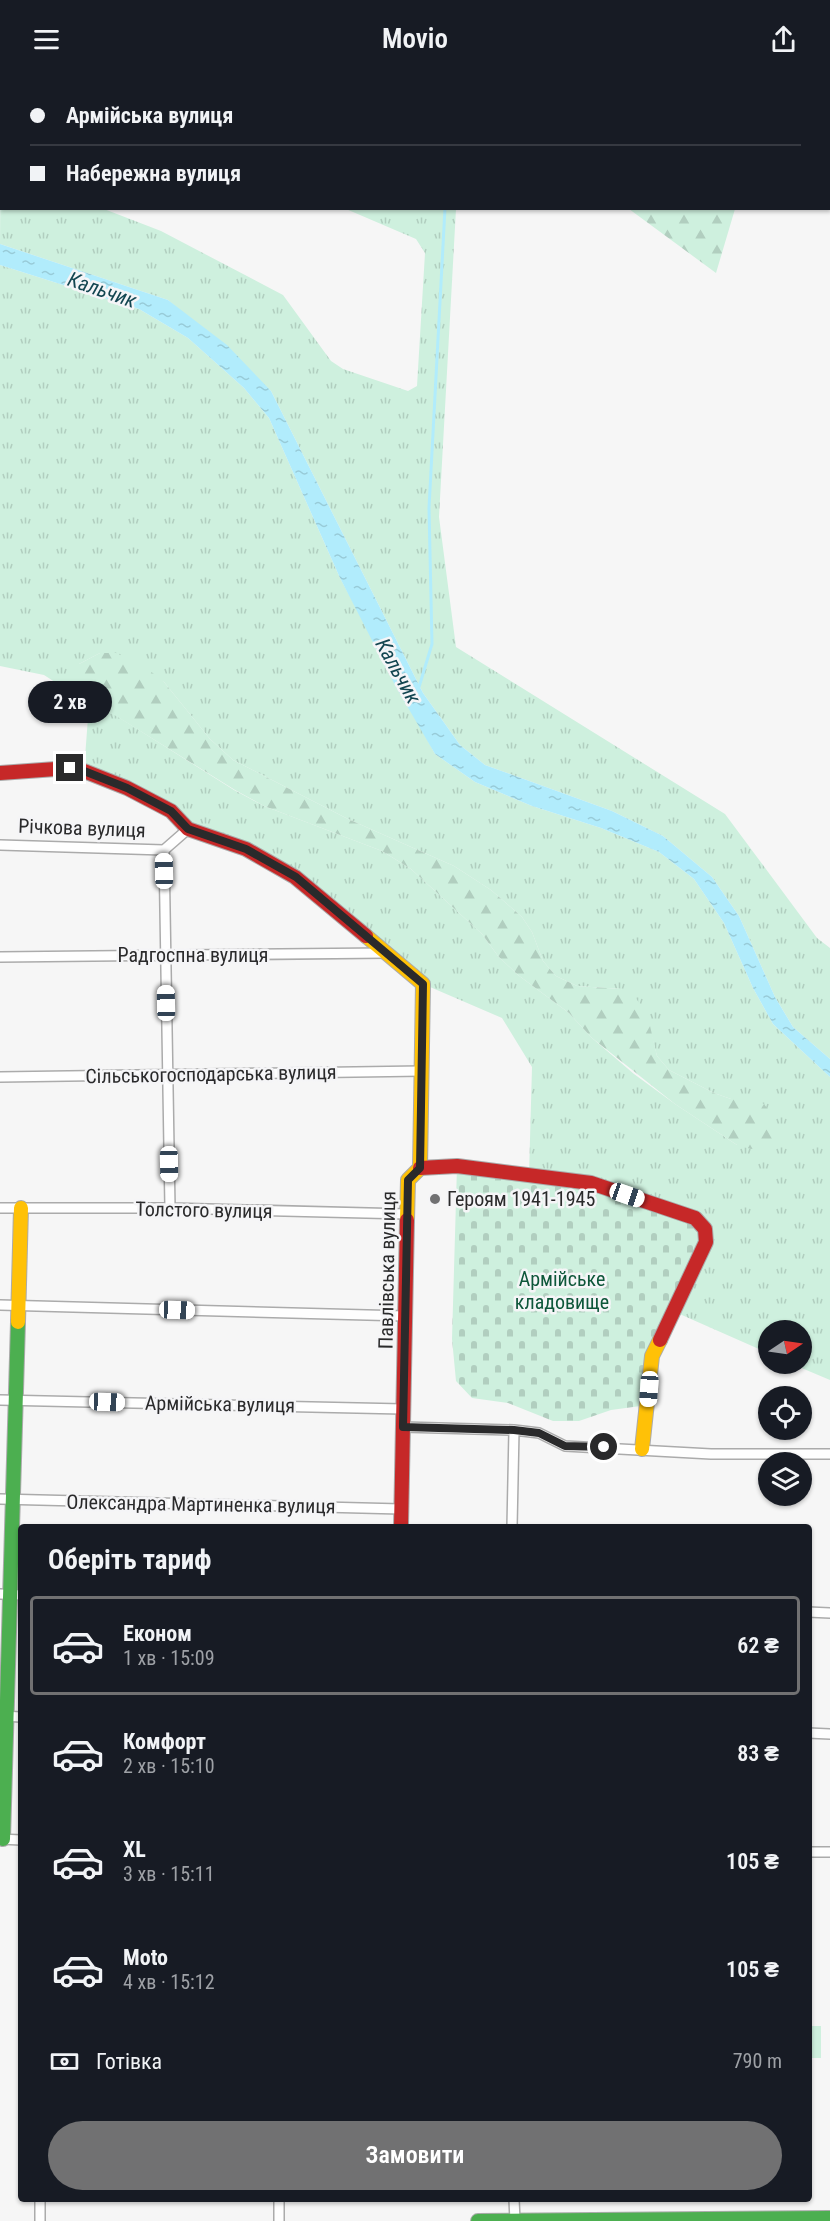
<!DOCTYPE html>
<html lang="uk">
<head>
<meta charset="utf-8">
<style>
	:root { --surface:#171b24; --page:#242831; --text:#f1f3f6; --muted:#9ea1a6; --line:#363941; --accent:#717172 }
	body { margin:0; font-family:"Roboto Condensed",sans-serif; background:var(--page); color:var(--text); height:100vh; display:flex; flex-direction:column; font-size:22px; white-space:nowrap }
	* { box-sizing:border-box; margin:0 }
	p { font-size:20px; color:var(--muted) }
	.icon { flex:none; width:33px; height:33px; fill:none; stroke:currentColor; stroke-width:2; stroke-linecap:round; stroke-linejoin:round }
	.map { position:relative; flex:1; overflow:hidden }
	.details { position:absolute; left:18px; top:1446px; width:794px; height:678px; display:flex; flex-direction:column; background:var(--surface); border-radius:6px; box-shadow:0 2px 4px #0004 }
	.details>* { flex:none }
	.hud { position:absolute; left:0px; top:0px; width:831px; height:132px; box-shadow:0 2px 4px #0004; display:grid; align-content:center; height:132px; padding:0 30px; background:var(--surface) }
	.needle { width:39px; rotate:77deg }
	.buttons { position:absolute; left:758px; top:1242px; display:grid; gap:12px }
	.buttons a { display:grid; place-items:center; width:54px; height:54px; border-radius:50%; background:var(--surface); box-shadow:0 2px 4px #0004; font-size:30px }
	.end { position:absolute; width:27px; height:27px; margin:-14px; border:8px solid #2a2a2b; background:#fff; box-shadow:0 0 0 3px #fff }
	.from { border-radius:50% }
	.bubble { position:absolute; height:42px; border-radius:21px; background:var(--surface); box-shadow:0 2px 4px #0004; font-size:20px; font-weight:600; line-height:42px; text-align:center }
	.car { position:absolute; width:18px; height:36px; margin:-18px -9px; border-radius:8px; box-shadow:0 0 4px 2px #0007; background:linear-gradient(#fff 24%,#345 0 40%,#fff 0 76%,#345 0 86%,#fff 0) }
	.hud b { display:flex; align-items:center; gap:21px; height:57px; font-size:22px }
	.hud b+b { border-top:2px solid var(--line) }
	.hud i { width:15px; height:15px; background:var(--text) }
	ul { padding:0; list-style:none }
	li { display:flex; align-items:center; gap:18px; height:99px; margin:0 12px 9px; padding:0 18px; border:3px solid transparent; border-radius:6px }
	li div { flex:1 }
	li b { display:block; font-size:22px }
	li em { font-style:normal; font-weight:600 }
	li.active { border-color:var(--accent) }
	li>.icon { width:54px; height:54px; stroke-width:1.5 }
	h2 { padding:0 30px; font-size:27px; line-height:72px }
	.pay { display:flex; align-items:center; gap:15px; height:66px; padding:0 30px; font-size:22px }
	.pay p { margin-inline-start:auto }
	.primary-button { display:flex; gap:12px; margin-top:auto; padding:12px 30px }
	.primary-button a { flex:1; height:69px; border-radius:36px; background:var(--accent); color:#fff; font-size:24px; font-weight:600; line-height:69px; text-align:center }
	header { display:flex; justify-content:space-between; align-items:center; height:78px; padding:0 30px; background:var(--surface); font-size:27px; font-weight:600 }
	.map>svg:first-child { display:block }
	.grass { fill:url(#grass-tufts); fill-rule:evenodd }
	.forest { fill:url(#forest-firs) }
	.cemetery { fill:url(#cemetery-stones) }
	.garden { fill:#cef0de }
	.water { fill:url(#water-ripples) }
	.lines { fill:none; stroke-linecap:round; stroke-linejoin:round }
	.stream { stroke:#b1ecfc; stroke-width:3 }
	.street-casing { stroke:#ababab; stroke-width:12 }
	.fast-casing { stroke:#ababab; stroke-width:16 }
	.slow-casing { stroke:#ababab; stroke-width:16 }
	.jam-casing { stroke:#ababab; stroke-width:16 }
	.street { stroke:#fefefe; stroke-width:9 }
	.fast { stroke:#4caf50; stroke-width:14 }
	.slow { stroke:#ffc107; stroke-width:14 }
	.jam { stroke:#c62828; stroke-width:14 }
	.route { stroke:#2a2a2b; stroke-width:8 }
	.poi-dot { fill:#717172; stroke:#f5f5f7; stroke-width:2 }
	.labels { text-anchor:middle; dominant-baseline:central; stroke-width:5; stroke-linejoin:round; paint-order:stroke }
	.street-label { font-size:20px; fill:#2a2a2b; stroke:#f5f5f7 }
	.poi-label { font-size:20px; fill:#2a2a2b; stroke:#f5f5f7; text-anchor:start }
	.park-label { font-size:20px; fill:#0e573a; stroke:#f5f5f7 }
	.water-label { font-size:21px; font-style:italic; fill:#134651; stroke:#f5f5f7 }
</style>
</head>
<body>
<header><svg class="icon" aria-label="menu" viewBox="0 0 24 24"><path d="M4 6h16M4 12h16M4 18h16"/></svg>Movio<svg class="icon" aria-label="share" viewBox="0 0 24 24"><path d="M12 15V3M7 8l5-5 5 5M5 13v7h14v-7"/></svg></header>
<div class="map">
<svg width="830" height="2143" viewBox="0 0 830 2143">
	<defs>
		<pattern id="grass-tufts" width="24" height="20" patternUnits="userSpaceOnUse" patternTransform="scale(1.5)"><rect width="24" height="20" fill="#cef0de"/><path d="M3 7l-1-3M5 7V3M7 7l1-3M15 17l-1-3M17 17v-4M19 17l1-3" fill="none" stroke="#b1cebf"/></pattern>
		<pattern id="forest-firs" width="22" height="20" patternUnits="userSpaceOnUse" patternTransform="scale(1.5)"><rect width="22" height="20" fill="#cef0de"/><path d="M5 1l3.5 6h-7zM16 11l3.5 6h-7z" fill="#b1cebf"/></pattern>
		<pattern id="cemetery-stones" width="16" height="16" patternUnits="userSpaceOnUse" patternTransform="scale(1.5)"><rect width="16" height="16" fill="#cef0de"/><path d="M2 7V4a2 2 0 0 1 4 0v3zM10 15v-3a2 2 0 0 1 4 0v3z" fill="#b1cebf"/></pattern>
		<pattern id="water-ripples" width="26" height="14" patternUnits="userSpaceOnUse" patternTransform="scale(1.5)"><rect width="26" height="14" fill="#b1ecfc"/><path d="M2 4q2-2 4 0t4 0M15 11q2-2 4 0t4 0" fill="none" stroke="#98cbd8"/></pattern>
	</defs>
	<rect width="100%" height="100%" fill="#f6f6f6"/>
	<!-- grass -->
	<path class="grass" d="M1,14L2,130L104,131L161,153L283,217L331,283L343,291L408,313L417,308L425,175L416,161L346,131H456L439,439L456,569L725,736L817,860L830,870V981L793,949L775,919L739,838L712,799L663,758L612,733L485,687L460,667L423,615L271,313L168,222L0,166Z
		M0,187L139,231L188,260L244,310L269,340L340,500L435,676L475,704L532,728L601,750L659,774L694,801L724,845L753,910L773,946L830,999V1302L792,1286H801V1252H768V1275L675,1234L529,1097L532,989L502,940L423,906L295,799L188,751L171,733L84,693L89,626L44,597L0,588ZM100,575L164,604L210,661L233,682L348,741L454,788L491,812L522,839L532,854L543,883L556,898L577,908L621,911L652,959L657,978L669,992L714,1015L731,1021H749L737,1067L675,1026L634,996L592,960L569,935L518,897L498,878L482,856L411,791L382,773L264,728L234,712L85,618L79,586Z"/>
	<!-- forest -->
	<path class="forest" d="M629,131H735L716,195Z
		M100,575H116L144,588L164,604L210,661L233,682L348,741L454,788L491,812L522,839L532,854L543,883L556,898L577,908L621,911L634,918L647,935L657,978L669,992L714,1015L731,1021H749L764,1026L774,1040L776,1052L772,1063L762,1069L751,1071L737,1067L675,1026L592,960L569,935L518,897L498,878L482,856L411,791L382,773L264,728L235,712L84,618L76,607L75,593L79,586Z"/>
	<!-- cemetery -->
	<path class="cemetery" d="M457,1088L591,1105L705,1151L652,1278L648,1327L611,1332L579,1343H553L508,1325L472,1320L456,1303L452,1261Z"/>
	<!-- garden -->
	<path class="garden" d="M808,1948H821V1980H809Z"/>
	<!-- water -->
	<path class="water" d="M0,166L168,222L227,267L271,313L423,615L460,667L485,687L612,733L663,758L712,799L739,838L775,919L793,949L830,981V999L773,946L753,910L724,845L694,801L659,774L601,750L532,728L475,704L435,676L396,609L340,500L269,340L244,310L188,260L139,231L0,187Z"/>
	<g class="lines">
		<!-- stream -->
		<path class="stream" d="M419,609L432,566L429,430L445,130"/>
		<defs>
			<path id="street" d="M0,767L164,772
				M164,772L170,1130
				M164,772L188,751
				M0,879L387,875
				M0,999L422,993
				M0,1130H170L407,1136
				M0,1227L405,1238
				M0,1322L403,1331
				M403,1349L514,1352L539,1355L565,1368L711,1376H830
				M0,1421L401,1431
				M512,1449L514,1352
				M0,1516L21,1517
				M808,1534L830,1535
				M2,1638L21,1639
				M808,1655L830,1656
				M0,1761L21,1762
				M808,1774H830
				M40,2121V2143
				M279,2121V2143
				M514,2121L515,2143"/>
			<path id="fast" d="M753,0L756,2
				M3,1761L18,1244
				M478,2143L830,2140"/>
			<path id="slow" d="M366,858L423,906L420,1090L408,1102L407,1142
				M18,1244L21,1130
				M642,1371L652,1278L660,1262"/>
			<path id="jam" d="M0,695L70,690L84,693L127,710L171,733L188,751L246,771L295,799L366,858
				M420,1090L457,1088L591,1105L695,1140L705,1151L706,1164L660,1262
				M401,1449L407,1142"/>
		</defs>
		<!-- street casing -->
		<use href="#street" class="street-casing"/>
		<!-- fast casing -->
		<use href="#fast" class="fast-casing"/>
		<!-- slow casing -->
		<use href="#slow" class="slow-casing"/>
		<!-- jam casing -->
		<use href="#jam" class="jam-casing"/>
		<!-- street -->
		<use href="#street" class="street"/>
		<!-- fast -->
		<use href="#fast" class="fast"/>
		<!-- slow -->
		<use href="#slow" class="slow"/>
		<!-- jam -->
		<use href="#jam" class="jam"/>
	</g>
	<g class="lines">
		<!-- route -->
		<path class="route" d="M70,690L84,693L127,710L171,733L188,751L246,771L296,799L423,906L420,1090L408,1102L403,1349L514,1352L539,1355L565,1368L604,1369"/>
	</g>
	<!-- markers -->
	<circle class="poi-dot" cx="435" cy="1121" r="6"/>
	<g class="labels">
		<!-- street labels -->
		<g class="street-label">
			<text transform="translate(82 750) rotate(2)">Річкова вулиця</text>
			<text x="193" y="877">Радгоспна вулиця</text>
			<text transform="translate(211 996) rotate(-1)">Сільськогосподарська вулиця</text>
			<text transform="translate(204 1132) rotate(1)">Толстого вулиця</text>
			<text transform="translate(387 1192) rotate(-89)">Павлівська вулиця</text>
			<text transform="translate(220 1326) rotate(1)">Армійська вулиця</text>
			<text transform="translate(201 1426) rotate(1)">Олександра Мартиненка вулиця</text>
		</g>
		<!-- poi labels -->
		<g class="poi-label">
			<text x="447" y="1121">Героям 1941-1945</text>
		</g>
		<!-- park labels -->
		<g class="park-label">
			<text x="562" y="1201">Армійське<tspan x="562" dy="23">кладовище</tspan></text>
		</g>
		<!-- water labels -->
		<g class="water-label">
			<text transform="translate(102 212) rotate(19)">Кальчик</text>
			<text transform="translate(398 593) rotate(61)">Кальчик</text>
		</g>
	</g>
</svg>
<div class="buttons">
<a><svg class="needle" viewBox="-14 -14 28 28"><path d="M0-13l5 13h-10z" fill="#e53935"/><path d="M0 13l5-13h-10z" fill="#9ea1a6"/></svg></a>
<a><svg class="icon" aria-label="locate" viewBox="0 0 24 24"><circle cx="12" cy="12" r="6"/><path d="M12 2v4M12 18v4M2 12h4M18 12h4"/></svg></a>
<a><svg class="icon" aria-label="layers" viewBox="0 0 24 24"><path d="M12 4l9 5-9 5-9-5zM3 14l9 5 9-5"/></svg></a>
</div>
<i class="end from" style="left:604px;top:1369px"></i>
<i class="end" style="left:70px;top:690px"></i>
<div class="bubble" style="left:28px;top:603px;width:84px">2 хв</div>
<i class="car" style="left:164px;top:793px;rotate:359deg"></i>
<i class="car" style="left:166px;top:925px;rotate:359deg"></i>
<i class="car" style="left:169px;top:1086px;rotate:179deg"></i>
<i class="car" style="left:627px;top:1117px;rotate:109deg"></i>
<i class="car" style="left:177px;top:1232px;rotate:92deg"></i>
<i class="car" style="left:649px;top:1311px;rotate:184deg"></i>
<i class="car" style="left:107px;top:1324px;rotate:92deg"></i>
<div class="hud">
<b><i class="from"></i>Армійська вулиця</b>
<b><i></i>Набережна вулиця</b>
</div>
<section class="details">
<h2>Оберіть тариф</h2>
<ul>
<li class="active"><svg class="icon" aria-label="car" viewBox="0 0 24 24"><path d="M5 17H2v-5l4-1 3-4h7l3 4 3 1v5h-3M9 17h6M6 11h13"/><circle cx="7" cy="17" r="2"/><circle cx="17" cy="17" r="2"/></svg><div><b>Економ</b><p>1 хв · 15:09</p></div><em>62 ₴</em></li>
<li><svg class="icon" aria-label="car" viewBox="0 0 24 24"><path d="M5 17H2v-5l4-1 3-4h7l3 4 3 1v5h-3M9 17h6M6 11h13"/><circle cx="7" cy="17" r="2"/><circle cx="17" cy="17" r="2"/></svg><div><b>Комфорт</b><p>2 хв · 15:10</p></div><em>83 ₴</em></li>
<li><svg class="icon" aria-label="car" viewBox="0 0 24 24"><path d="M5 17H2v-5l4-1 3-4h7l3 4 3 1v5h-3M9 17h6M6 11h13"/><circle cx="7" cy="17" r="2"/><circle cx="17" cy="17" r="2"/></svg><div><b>XL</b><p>3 хв · 15:11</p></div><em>105 ₴</em></li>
<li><svg class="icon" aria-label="car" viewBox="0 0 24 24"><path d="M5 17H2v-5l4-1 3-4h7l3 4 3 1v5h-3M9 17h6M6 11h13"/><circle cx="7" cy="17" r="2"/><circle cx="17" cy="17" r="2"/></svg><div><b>Moto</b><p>4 хв · 15:12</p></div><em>105 ₴</em></li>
</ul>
<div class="pay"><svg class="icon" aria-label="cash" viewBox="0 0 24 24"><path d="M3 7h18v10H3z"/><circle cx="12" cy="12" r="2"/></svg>Готівка<p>790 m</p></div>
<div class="primary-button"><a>Замовити</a></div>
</section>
</div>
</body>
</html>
